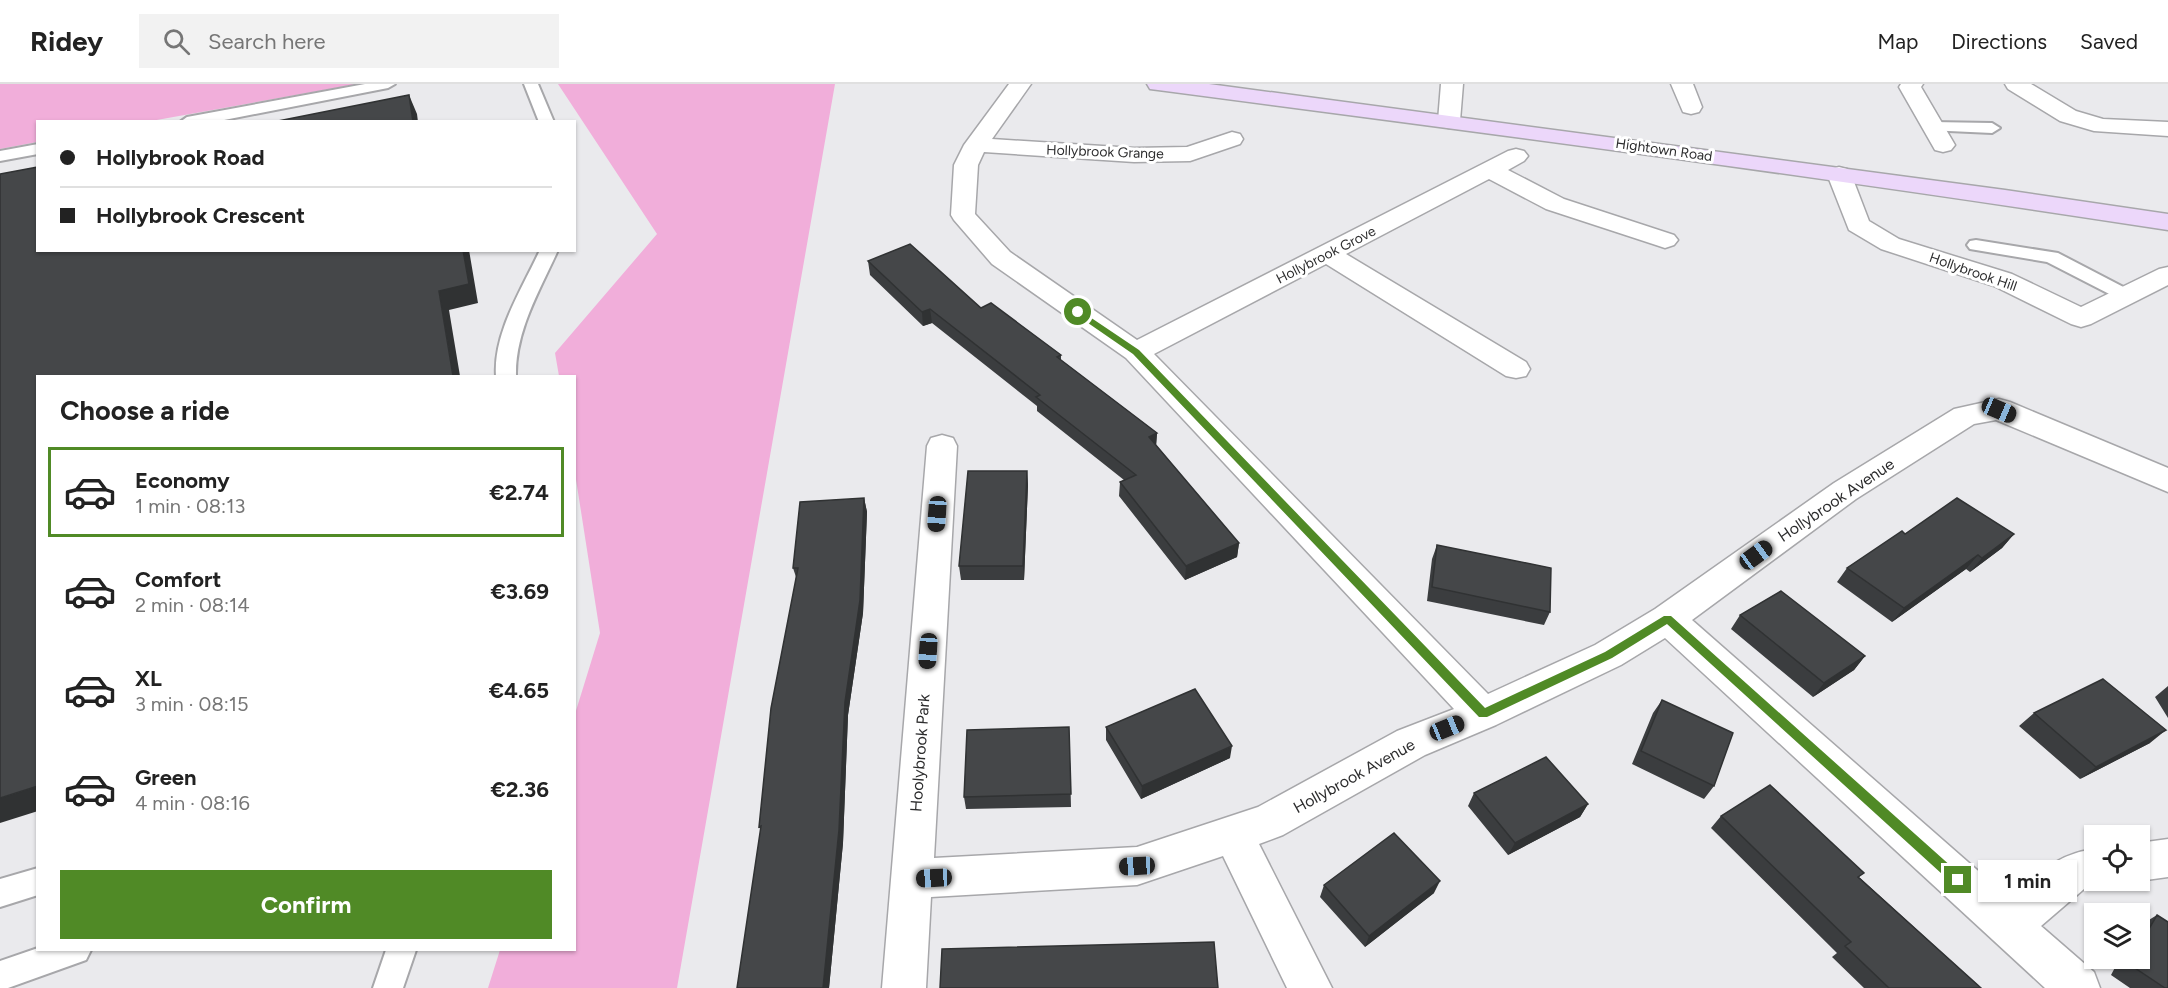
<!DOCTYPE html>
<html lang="en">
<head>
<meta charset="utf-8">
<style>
	:root { --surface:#fff; --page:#f2f2f2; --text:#222; --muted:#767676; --line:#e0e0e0; --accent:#508a26 }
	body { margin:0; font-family:Figtree,sans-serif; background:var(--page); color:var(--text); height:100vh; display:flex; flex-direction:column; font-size:22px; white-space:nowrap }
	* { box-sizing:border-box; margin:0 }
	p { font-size:20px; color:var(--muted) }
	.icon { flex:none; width:33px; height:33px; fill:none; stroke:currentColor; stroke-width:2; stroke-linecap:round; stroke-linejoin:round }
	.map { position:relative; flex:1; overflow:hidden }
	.details { position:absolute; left:36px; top:291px; width:540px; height:576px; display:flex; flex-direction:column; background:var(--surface); border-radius:0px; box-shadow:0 2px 4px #0004 }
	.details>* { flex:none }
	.banner { position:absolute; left:36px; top:36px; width:540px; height:132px; border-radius:0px; box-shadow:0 2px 4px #0004; display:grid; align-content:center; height:132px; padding:0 24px; background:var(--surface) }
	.fabs { position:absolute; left:2084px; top:741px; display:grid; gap:12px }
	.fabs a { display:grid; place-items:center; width:66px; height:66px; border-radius:0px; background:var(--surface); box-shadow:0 2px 4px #0004; font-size:30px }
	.end { position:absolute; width:27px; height:27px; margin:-14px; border:8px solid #508a26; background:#fff; box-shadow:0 0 0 3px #fff }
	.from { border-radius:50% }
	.bubble { position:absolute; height:42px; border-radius:0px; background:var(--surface); box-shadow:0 2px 4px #0004; font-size:20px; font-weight:700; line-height:42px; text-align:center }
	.car { position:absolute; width:18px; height:36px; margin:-18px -9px; border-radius:8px; box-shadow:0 0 4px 2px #0007; background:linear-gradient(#222 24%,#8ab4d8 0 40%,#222 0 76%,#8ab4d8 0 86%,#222 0) }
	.banner b { display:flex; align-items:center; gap:21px; height:57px; font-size:22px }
	.banner b+b { border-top:2px solid var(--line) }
	.banner i { width:15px; height:15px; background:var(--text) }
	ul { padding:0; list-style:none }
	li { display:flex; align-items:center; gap:18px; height:90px; margin:0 12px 9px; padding:0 12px; border:3px solid transparent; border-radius:0px }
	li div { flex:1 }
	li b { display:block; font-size:22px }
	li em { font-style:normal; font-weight:700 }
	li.active { border-color:var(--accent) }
	li>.icon { width:54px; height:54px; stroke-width:1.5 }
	h2 { padding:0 24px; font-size:27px; line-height:72px }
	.action { display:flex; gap:12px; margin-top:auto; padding:12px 24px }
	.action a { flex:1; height:69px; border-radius:0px; background:var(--accent); color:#fff; font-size:24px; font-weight:700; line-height:69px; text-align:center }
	header { display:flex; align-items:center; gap:36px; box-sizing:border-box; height:84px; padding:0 30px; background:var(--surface); border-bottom:2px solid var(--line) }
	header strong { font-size:28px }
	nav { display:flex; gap:33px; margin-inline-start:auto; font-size:21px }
	.search { width:420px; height:54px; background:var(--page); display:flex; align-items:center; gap:15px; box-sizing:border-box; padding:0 21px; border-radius:0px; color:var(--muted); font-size:22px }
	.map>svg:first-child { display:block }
	.green { fill:#f1aeda }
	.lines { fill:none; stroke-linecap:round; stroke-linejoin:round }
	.service-casing { stroke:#a7a7aa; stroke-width:4 }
	.minor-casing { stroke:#a7a7aa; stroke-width:3 }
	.secondary-casing { stroke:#a7a7aa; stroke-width:3 }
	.service { fill:#fff; fill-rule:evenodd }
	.minor { fill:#fff; fill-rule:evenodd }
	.secondary { fill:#ecd7fa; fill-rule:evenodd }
	.wall { fill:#3b3d3f }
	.shaded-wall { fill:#303233 }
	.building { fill:#454749; stroke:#303233; stroke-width:1.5 }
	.route { fill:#508a26 }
	.labels { text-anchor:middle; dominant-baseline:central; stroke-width:6; stroke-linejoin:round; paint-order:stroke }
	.far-street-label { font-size:14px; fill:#2c2c2d; stroke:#fff }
	.street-label { font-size:16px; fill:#2c2c2d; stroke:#fff }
</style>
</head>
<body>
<header>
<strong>Ridey</strong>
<div class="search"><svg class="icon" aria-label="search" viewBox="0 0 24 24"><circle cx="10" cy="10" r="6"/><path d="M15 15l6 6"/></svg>Search here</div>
<nav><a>Map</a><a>Directions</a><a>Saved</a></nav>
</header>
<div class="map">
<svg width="2168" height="904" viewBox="0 0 2168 904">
	<rect width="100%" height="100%" fill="#eaeaed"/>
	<!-- green -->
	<path class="green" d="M0,0H357L151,37L38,38L37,58L0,65Z
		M558,0H835L677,904H488L500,866H574L575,630L600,549L575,389L574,292H559L555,269L657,150Z"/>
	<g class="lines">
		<defs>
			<path id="service" d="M365,0H395L388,4L214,38H180L187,33Z
				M524,0H538L554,38H539Z
				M1932,38L1992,39L2000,44L1992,49L1927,46L1924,43L1927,40Z
				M38,60V70L0,77V67Z
				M1976,156L2058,169L2133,208L2136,212L2133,216H2121L2047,178L1970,165L1967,161L1970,157Z
				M540,166H558C540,206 515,247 516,292H496C493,249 522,205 540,166Z
				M38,784V811L0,823V795Z
				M38,864L91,866L86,876L8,904H0V877Z
				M386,866H416L403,904H373Z"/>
			<path id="minor" d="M1009,0H1031L992,55L1134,64L1187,63L1232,48L1240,50L1243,55L1240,60L1190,77L1134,78L984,68L978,81L975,130L1010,168L1137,256L1508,67L1516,65L1524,67L1528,72L1524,77L1508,86L1564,115L1674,151L1678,156L1674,161L1665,164L1656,161L1546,125L1489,95L1346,170L1526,278L1530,285L1526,292L1516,294L1506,292L1326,180L1154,270L1488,610L1595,561L1655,525L1834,399L1954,325L1999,315L2010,318L2168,384V408L1996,336L1974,340L1856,415L1692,536L2009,814C2040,790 2054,771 2094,765V796L2109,798L2084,805L2041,842L2094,888L2100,904H2045L1665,554L1621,581L1496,641L1425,671L1283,751L1259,760L1332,904H1287L1223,772L1137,801L931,813L926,904H882L927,362L931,354L942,351L953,354L957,362L934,774L1137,763L1258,723L1397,647L1454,625L1126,274L992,180L954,136L951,131L954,81L964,61Z
				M1441,0H1463L1460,37L1457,42L1449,44L1441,42L1438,37Z
				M1671,0H1693L1702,23L1699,28L1691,30L1683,28Z
				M1901,0H1923L1921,3L1955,61L1951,66L1943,68L1935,66L1899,3Z
				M2005,0H2031L2076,27L2103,35L2168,38V52L2094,47L2060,37L2008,5Z
				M1839,83L1847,85L1851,90L1869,137L1899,155L2012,190L2081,223L2159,185L2168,183V201L2091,240L2081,243L2071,240L1994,202L1881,165L1849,146L1827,90L1831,85Z
				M2168,755V793L2139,797L2137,796L2139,759Z"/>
			<path id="secondary" d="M1147,0H1209L2005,106L2168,130V146C1832,94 1495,50 1158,6L1150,5Z"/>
		</defs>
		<!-- service casing -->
		<use href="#service" class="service-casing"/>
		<!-- minor casing -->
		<use href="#minor" class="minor-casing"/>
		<!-- secondary casing -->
		<use href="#secondary" class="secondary-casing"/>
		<!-- service -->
		<use href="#service" class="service"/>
		<!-- minor -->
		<use href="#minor" class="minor"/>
		<!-- secondary -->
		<use href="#secondary" class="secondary"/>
	</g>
	<!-- wall -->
	<path class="wall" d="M868,177L981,224L1061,271V276L1157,349L1156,361L1239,459L1237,473L1185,496L1119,412L1120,398L1124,396L1037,327V322L932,239L923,242L870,191Z
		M1027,387L1028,401L1024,496H961L959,482Z
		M864,414L867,428L863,529L848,631L843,759L829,904H737L761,746L759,743L796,493L793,484Z
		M1905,450H2014L2002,464L1970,488L1966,485L1892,538L1837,498L1847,484Z
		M1437,461L1550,528L1544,541L1427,517L1432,475Z
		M1740,531L1865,572L1854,586L1813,613L1731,545Z
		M2168,602V634L2155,613Z
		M1662,616L1714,702L1704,715L1632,680L1653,629Z
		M2034,629L2150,659L2080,695L2019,642Z
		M1069,643L1071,723L966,725L964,713Z
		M1106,643L1230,674L1141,715L1106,656Z
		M1474,709L1588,720L1580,733L1508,771L1468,722Z
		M1721,732L1864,789L1859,793L1981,904H1864L1832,873L1837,869L1711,744Z
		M1324,801L1434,809L1365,863L1320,813Z
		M2157,831L2168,904H2130L2111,891L2120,874H2139V842Z"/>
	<!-- shaded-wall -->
	<path class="shaded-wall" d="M409,11L417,30L418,38H413Z
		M463,166H469L478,219L449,226L460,292H453L439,207Z
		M930,225L932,239L923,242L922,228Z
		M1157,349L1156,363L1149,353Z
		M1027,387L1028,401L1024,496L1023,482Z
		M864,414L867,428L863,529L848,631L843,759L829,904H823L845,618Z
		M2014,450L2002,464L1970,488L1982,474Z
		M1239,459L1237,473L1185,496L1186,482Z
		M1978,471L1966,485L1892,538L1904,524Z
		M1865,572L1854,586L1813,613L1824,599Z
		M2166,646L2150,659L2080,695L2096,683Z
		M1232,662L1230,674L1141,715L1142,702Z
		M38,702V727L0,739V714Z
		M1588,720L1580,733L1508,771L1515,759Z
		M1440,797L1434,809L1365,863L1369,852Z"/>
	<!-- building -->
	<path class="building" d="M409,11L413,38H273Z
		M38,83V166H463L469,200L439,207L453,292H38V702L0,714V90Z
		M910,160L981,224L991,219L1061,271L1057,273L1157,349L1149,353L1239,459L1186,482L1120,398L1136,391L1036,313L1040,311L930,225L922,228L868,177Z
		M968,387H1027L1023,482H959Z
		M864,414L860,516L845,618L839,746L823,904H737L761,742L759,743L771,624L798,484H793L800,418Z
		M1957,414L2014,450L1982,474L1978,471L1904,524L1847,484L1902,447L1905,450Z
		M1437,461L1551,484L1550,528L1432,503Z
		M1781,507L1865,572L1824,599L1740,531Z
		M2103,595L2166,646L2096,683L2034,629Z
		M1195,605L1232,662L1142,702L1106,643Z
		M1662,616L1733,649L1714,702L1641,667Z
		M1069,643L1071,710L964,713L967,646Z
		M1546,673L1588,720L1515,759L1474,709Z
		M1770,701L1864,789L1858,793L1981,904H1889L1845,862L1851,858L1721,732Z
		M1394,749L1440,797L1369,852L1324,801Z
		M2157,831L2168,838V904H2165L2129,880L2132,874H2139V862Z
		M1214,858L1218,904H940L942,865Z"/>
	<!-- route -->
	<path class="route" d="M1078,225L1139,266L1485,624L1605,568L1664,532H1671L1962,792L1964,796L1962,800H1953L1667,540L1612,574L1487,633H1479L1133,270L1075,230V226Z"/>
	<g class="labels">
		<!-- far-street labels -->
		<g class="far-street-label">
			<text transform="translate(1664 66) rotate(8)">Hightown Road</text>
			<text transform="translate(1105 68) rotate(2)">Hollybrook Grange</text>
			<text transform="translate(1326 171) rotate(-27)">Hollybrook Grove</text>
			<text transform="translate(1973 188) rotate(19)">Hollybrook Hill</text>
		</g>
		<!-- street labels -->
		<g class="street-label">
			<text transform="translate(1836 416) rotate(-34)">Hollybrook Avenue</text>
			<text transform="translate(920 669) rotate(-86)">Hoolybrook Park</text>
			<text transform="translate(1354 692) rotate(-29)">Hollybrook Avenue</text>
		</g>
	</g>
</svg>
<div class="fabs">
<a><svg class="icon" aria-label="locate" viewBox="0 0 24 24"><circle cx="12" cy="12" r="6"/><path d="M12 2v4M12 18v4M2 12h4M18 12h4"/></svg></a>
<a><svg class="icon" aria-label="layers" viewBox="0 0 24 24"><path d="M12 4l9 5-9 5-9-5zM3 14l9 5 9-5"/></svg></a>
</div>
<i class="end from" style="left:1078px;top:228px"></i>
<i class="end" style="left:1958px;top:796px"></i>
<div class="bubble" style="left:1978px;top:776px;width:99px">1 min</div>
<i class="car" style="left:1999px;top:326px;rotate:113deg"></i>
<i class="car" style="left:937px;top:430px;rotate:184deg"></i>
<i class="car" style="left:1756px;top:471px;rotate:54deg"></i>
<i class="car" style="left:928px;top:567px;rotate:184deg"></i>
<i class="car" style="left:1447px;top:644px;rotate:68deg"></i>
<i class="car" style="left:1137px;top:782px;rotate:267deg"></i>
<i class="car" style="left:934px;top:794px;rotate:267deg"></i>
<div class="banner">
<b><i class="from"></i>Hollybrook Road</b>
<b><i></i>Hollybrook Crescent</b>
</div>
<section class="details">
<h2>Choose a ride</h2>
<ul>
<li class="active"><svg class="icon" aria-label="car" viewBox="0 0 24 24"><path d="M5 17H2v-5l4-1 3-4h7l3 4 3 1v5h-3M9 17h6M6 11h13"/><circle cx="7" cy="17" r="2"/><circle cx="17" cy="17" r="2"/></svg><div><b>Economy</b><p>1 min · 08:13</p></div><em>€2.74</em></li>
<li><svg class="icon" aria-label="car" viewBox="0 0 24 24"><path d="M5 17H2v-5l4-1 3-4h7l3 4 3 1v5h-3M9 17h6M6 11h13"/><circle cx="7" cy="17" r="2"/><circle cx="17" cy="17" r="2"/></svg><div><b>Comfort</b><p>2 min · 08:14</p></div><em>€3.69</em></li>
<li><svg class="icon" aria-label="car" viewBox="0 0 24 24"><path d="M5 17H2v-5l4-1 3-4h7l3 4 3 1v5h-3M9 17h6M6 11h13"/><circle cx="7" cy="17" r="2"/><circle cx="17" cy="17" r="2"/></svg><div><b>XL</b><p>3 min · 08:15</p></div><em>€4.65</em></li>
<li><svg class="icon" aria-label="car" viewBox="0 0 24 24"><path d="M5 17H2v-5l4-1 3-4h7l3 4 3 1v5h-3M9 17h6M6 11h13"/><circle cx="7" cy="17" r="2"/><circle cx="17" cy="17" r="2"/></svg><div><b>Green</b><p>4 min · 08:16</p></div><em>€2.36</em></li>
</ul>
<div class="action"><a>Confirm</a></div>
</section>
</div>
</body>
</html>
